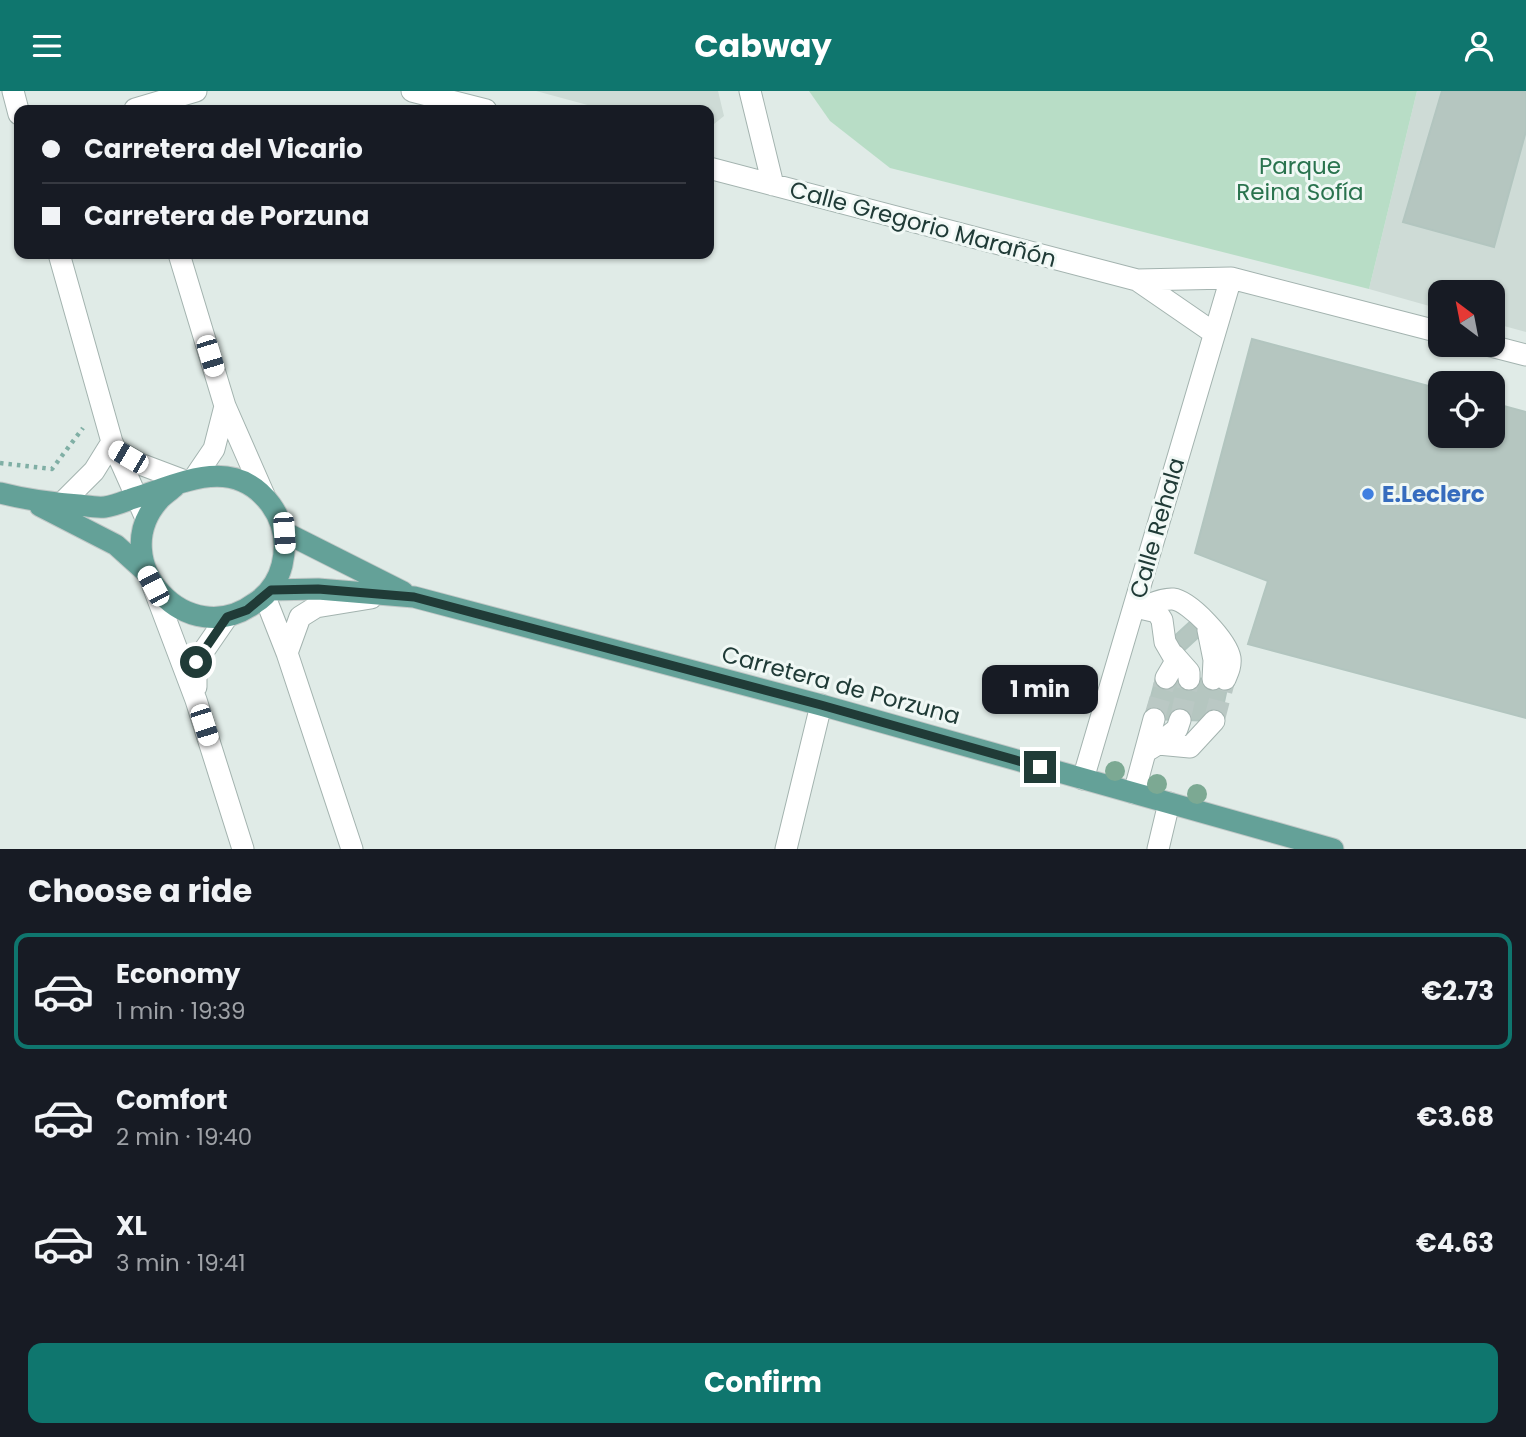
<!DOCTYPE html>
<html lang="en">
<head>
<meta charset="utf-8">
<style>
	:root { --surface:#171b24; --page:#20242c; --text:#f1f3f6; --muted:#9ea1a6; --line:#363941; --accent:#0f766e }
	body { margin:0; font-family:Poppins,sans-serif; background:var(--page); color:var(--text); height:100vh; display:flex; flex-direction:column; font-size:26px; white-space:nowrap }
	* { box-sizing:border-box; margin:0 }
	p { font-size:23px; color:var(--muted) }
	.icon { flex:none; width:38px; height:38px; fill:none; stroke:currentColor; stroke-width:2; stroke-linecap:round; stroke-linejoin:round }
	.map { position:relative; height:758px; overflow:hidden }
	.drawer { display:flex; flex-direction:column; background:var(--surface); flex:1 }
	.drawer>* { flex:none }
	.top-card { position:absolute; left:14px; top:14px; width:700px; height:154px; border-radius:14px; box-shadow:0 2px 5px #0004; display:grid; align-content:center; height:154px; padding:0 28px; background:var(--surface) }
	.needle { width:46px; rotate:328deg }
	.fabs { position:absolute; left:1428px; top:189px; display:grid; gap:14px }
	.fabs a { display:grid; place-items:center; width:77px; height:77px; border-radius:14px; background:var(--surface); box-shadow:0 2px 5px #0004; font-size:35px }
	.end { position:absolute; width:32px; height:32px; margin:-16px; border:9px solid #203b37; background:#fff; box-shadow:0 0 0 4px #fff }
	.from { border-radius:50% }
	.bubble { position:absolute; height:49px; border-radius:14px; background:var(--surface); box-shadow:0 2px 5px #0004; font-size:23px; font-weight:700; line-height:49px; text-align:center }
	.car { position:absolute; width:21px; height:42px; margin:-21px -10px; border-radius:9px; box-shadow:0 0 5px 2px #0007; background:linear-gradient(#fff 24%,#345 0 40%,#fff 0 76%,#345 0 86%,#fff 0) }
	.top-card b { display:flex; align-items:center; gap:24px; height:66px; font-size:26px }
	.top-card b+b { border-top:2px solid var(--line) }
	.top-card i { width:18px; height:18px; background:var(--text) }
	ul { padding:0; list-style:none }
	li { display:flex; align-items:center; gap:21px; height:116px; margin:0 14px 10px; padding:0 14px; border:4px solid transparent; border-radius:14px }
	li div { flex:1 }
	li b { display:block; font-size:26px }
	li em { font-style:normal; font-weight:700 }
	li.active { border-color:var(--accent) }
	li>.icon { width:63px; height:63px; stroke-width:1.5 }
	h2 { padding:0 28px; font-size:32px; line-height:84px }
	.primary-button { display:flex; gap:14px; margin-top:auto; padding:14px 28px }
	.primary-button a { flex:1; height:80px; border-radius:14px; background:var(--accent); color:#fff; font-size:28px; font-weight:700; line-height:80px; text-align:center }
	header { display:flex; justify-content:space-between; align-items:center; height:91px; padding:0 28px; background:var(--accent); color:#fff; font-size:32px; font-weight:700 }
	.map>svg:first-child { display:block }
	.built { fill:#cedbd6 }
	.green { fill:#b8ddc6 }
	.building { fill:#b5c6c0; stroke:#b2c5bf; stroke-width:2 }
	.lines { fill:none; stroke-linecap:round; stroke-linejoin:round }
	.minor-tunnel { stroke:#bac8c4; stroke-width:21; stroke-dasharray:21 10; stroke-linecap:butt }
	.minor-casing { stroke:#a3b3af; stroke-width:23 }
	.major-casing { stroke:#c1c8c7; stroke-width:23 }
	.path { stroke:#80afa5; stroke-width:4.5; stroke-dasharray:3.5 5; stroke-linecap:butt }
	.minor { stroke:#fff; stroke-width:21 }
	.major { stroke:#64a198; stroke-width:21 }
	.tree { fill:#7ca993 }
	.route { stroke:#203b37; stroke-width:9 }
	.shop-dot { fill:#3f7fe0; stroke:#f0f8f5; stroke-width:2.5 }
	.labels { text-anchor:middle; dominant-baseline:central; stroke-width:6; stroke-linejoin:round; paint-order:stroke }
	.park-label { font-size:23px; fill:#2a734e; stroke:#f0f8f5 }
	.street-label { font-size:23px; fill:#203b37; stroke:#f0f8f5 }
	.shop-label { font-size:23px; font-weight:bold; fill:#366cbe; stroke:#f0f8f5; text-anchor:start }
</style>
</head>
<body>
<header><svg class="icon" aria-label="menu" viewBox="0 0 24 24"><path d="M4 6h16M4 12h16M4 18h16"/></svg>Cabway<svg class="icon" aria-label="person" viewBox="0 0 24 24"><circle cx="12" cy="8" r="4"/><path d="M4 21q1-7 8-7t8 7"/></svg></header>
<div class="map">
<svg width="1526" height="758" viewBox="0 0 1526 758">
	<rect width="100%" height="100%" fill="#e0ebe7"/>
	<!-- built -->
	<path class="built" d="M536,0H718L724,25L709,37V19H606Z
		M1417,0H1526V241L1493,232V201H1440V218L1369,198Z"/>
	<!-- green -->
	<path class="green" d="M809,0H1417L1369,198L890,77L830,30Z"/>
	<!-- building -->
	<path class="building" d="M1442,0H1526V40L1494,156L1403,131Z
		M1252,248L1440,298V345H1493V312L1526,321V627L1248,553L1268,490L1195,462Z
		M1191,530L1202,543L1181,562L1169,550Z
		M1156,587L1229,588L1220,630L1145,628Z"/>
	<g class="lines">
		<!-- minor-tunnel -->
		<path class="minor-tunnel" d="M1154,628L1166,587
			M1180,629L1189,588
			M1214,630L1225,588"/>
		<defs>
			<path id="minor" d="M13,0L19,23
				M412,0L486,19
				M750,0L773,94
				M135,18L196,0
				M709,77L1137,189L1231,187L1440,241
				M59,163L112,351L144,423
				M179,163L225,315L264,404
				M1137,189L1214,242
				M1487,254L1526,264
				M116,359L140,373L185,390
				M195,386L214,358L225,315
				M61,413L94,380L112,351
				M153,495L196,609L243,758
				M265,506L287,562L352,758
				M1140,517C1150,514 1163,507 1173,508C1190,510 1227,550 1230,567C1231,575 1228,581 1225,588
				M1136,519L1140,517L1157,521L1162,529L1165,551L1176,570L1166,587
				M1208,539L1214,569L1213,588
				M287,562L300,526L316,516L371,507
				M1174,564L1189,581V588
				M196,596V571L227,526
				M1158,653L1177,638L1180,629
				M1145,661L1158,653L1190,656L1214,630
				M1083,688L1231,187
				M1134,702L1154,628
				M786,758L821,614
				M1158,758L1169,712"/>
			<path id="major" d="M0,402C27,409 51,412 79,414C87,415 97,417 105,416C113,415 123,411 131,408C179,394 233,362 271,414C284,432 287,453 282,474C278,490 269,503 255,512C188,562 104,471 159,409C163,404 170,400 175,395
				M40,415L116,454L147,482
				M284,441L403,501
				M271,499L318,498L414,506L821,614L1333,758"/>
		</defs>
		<!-- minor casing -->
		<use href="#minor" class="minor-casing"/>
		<!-- major casing -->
		<use href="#major" class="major-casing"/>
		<!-- path -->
		<path class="path" d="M0,372L52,378L83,337"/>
		<!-- minor -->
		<use href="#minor" class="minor"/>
		<!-- major -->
		<use href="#major" class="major"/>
	</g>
	<!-- trees -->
	<g class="tree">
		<circle cx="1115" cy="680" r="10"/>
		<circle cx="1157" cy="693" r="10"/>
		<circle cx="1197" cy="703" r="10"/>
	</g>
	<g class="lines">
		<!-- route -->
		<path class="route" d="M196,571L227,526L247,519L271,499L318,498L414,506L821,614L1040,676"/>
	</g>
	<!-- markers -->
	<circle class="shop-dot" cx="1368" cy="403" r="7"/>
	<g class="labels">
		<!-- park labels -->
		<g class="park-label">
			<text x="1300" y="75">Parque<tspan x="1300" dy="26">Reina Sofía</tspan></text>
		</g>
		<!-- street labels -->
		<g class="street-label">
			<text transform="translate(923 133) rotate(15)">Calle Gregorio Marañón</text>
			<text transform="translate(1157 437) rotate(-74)">Calle Rehala</text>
			<text transform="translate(841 594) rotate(15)">Carretera de Porzuna</text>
		</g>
		<!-- shop labels -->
		<g class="shop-label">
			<text x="1382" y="403">E.Leclerc</text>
		</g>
	</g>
</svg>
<div class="fabs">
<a><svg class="needle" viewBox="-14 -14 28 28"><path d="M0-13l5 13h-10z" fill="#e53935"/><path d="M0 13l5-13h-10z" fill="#9ea1a6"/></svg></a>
<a><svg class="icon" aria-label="locate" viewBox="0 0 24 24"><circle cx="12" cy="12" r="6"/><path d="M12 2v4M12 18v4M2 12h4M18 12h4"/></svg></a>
</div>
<i class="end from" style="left:196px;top:571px"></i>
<i class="end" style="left:1040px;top:676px"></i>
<div class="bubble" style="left:982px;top:574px;width:116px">1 min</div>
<i class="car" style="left:210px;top:265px;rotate:163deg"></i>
<i class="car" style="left:128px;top:366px;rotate:300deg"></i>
<i class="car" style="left:284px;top:442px;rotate:176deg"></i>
<i class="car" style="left:153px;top:495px;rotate:332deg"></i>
<i class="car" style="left:204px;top:634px;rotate:162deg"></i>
<div class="top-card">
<b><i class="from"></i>Carretera del Vicario</b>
<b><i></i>Carretera de Porzuna</b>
</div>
</div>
<section class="drawer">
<h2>Choose a ride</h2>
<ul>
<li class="active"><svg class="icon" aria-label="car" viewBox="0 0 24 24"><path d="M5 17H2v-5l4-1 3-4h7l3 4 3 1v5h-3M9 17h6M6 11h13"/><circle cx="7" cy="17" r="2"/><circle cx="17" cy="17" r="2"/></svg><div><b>Economy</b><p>1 min · 19:39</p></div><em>€2.73</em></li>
<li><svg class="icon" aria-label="car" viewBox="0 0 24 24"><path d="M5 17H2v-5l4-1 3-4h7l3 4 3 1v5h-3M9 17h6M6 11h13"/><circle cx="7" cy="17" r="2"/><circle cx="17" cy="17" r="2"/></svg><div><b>Comfort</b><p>2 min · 19:40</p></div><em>€3.68</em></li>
<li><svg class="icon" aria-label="car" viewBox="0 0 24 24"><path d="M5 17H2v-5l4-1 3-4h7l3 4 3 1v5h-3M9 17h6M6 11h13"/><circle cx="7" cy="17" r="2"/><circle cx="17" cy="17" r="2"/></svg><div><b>XL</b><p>3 min · 19:41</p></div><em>€4.63</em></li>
</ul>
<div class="primary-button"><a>Confirm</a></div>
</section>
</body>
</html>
